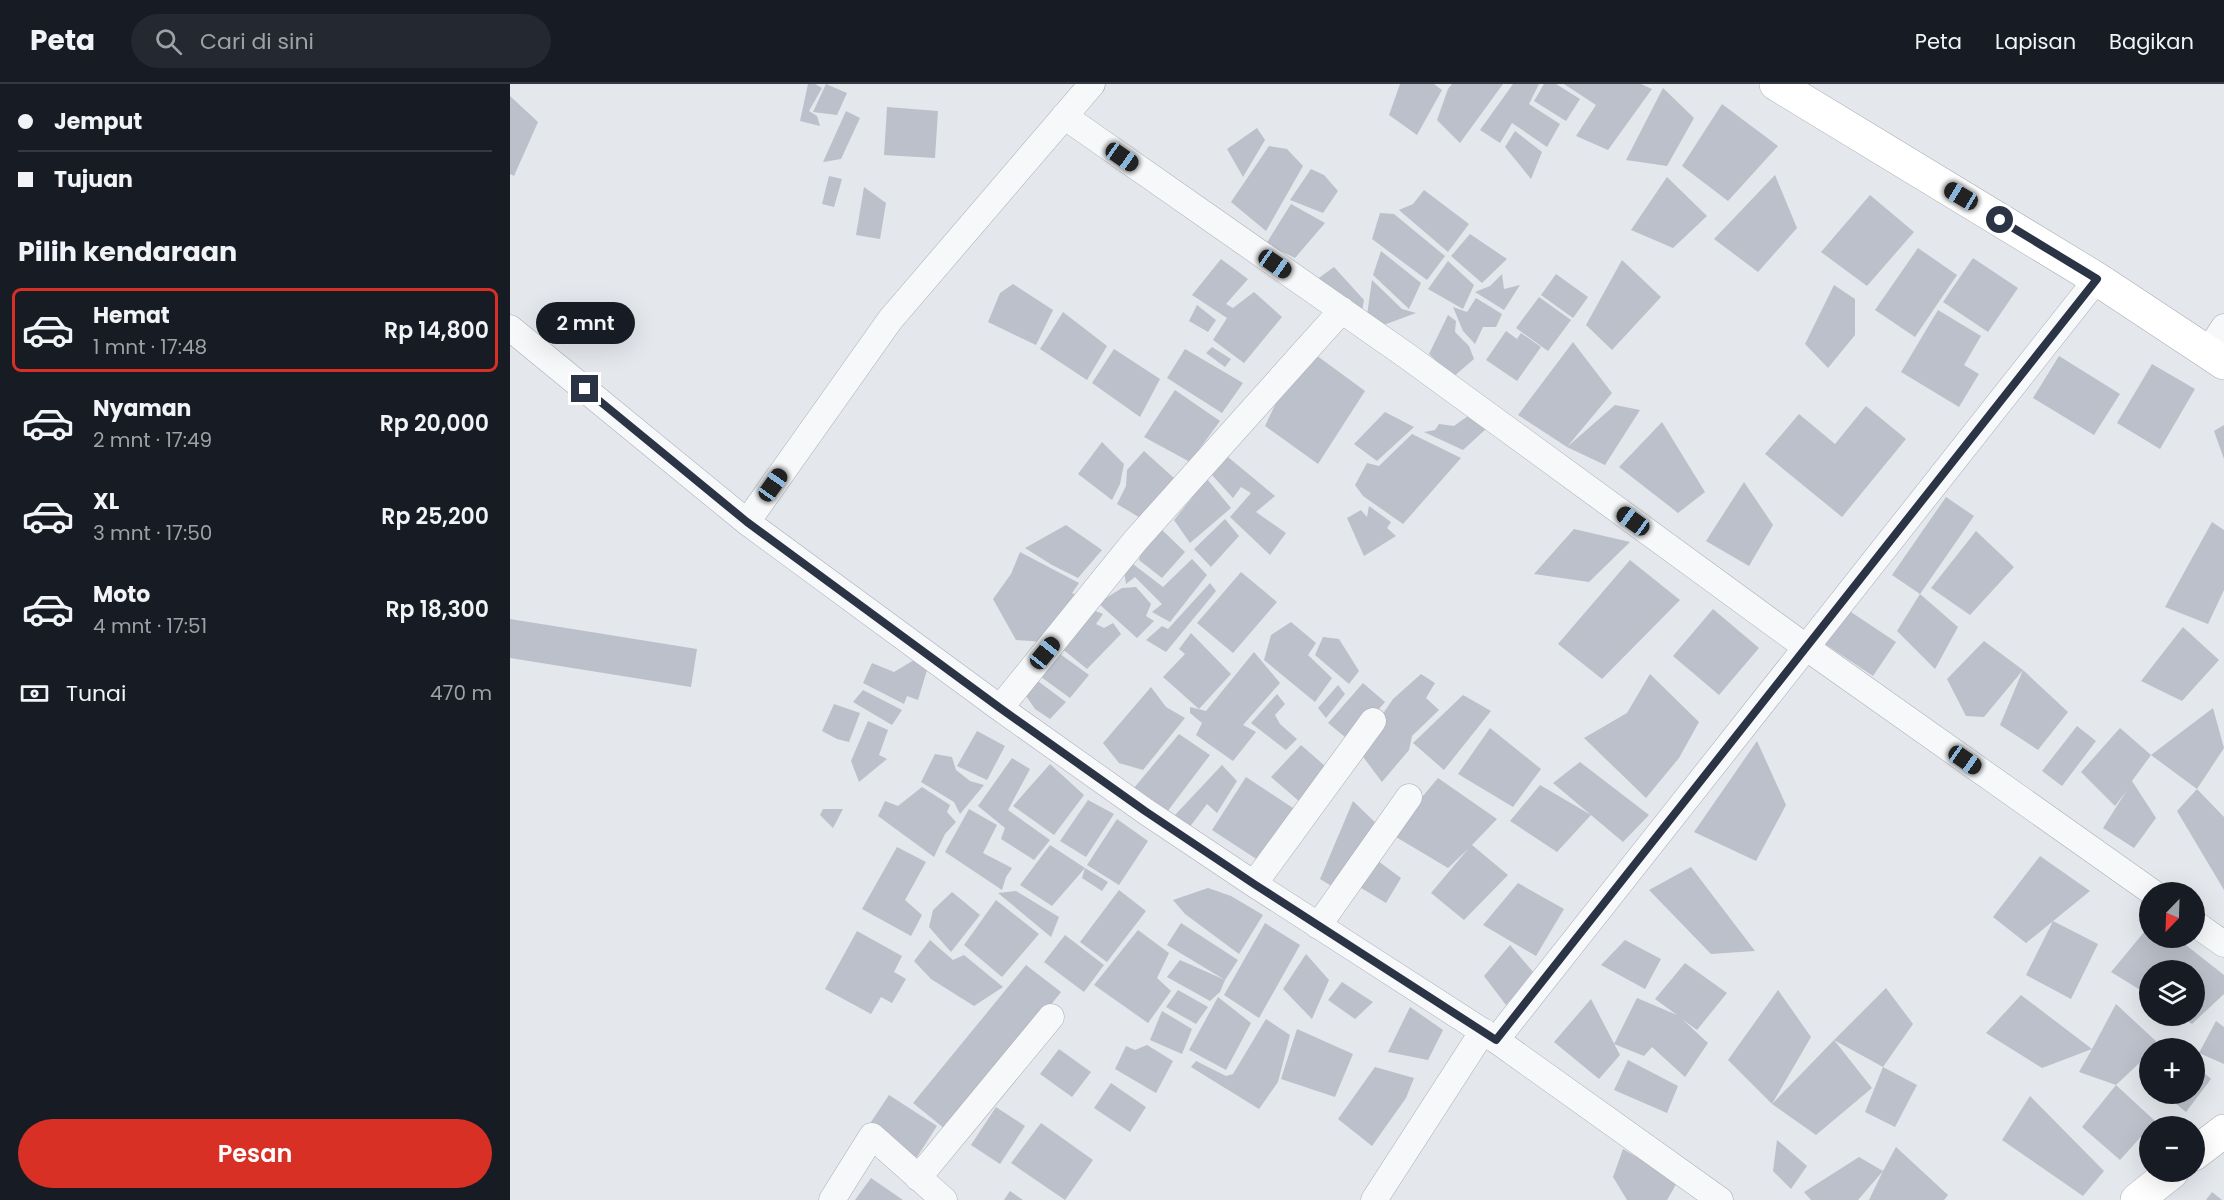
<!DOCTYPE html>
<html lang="id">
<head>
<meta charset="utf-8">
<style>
	:root { --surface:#171b24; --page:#242831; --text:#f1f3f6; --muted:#9ea1a6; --line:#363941; --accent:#d93025 }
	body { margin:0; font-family:Poppins,sans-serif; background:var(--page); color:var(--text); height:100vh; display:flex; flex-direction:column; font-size:22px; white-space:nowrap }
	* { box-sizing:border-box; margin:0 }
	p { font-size:20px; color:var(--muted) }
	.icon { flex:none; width:33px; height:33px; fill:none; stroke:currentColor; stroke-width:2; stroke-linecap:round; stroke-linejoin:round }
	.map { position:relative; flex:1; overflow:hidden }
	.panel { display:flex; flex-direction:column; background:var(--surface); width:510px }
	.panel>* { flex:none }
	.top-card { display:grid; align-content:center; height:132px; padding:0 18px; background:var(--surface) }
	.needle { width:39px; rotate:203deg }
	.controls { position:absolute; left:1629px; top:798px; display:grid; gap:12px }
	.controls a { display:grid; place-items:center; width:66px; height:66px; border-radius:50%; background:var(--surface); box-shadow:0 6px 24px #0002; font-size:30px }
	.end { position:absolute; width:27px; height:27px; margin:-14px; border:8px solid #2b3445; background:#fff; box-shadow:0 0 0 3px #fff }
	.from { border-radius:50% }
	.bubble { position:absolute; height:42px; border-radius:21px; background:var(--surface); box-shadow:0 6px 24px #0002; font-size:20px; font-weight:600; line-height:42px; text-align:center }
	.car { position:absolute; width:18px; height:36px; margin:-18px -9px; border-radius:8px; box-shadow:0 0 4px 2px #0007; background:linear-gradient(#222 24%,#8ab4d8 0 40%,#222 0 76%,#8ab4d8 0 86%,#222 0) }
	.top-card b { display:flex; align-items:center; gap:21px; height:57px; font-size:22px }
	.top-card b+b { border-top:2px solid var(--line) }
	.top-card i { width:15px; height:15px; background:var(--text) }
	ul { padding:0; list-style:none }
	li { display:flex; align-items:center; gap:18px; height:84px; margin:0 12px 9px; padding:0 6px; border:3px solid transparent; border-radius:9px }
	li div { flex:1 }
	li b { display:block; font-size:22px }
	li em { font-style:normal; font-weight:600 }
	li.active { border-color:var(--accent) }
	li>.icon { width:54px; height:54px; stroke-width:1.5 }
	h2 { padding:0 18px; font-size:27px; line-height:72px }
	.pay { display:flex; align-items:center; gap:15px; height:66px; padding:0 18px; font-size:22px }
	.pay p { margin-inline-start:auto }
	.primary-button { display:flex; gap:12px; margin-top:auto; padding:12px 18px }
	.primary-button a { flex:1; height:69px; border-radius:36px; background:var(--accent); color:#fff; font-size:24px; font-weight:600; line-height:69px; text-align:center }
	header { display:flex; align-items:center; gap:36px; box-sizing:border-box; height:84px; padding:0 30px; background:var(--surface); border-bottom:2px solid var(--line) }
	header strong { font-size:28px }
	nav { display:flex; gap:33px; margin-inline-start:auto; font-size:21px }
	.search { width:420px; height:54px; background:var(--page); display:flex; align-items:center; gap:15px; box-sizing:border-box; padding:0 21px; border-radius:33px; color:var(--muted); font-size:22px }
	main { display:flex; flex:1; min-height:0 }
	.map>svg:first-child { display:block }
	.building { fill:#bbc0ca }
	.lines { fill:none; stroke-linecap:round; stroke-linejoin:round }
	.minor-casing { stroke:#a9aeb7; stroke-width:27 }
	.secondary-casing { stroke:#a9aeb7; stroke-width:34 }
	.minor { stroke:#f7f8fa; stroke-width:26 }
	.secondary { stroke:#fff; stroke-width:33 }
	.route { stroke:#2b3445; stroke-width:8 }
</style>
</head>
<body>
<header>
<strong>Peta</strong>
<div class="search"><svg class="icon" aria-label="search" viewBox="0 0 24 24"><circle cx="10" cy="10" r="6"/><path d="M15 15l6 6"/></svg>Cari di sini</div>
<nav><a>Peta</a><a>Lapisan</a><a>Bagikan</a></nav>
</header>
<main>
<section class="panel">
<div class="top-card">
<b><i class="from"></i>Jemput</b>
<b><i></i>Tujuan</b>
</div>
<h2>Pilih kendaraan</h2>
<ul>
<li class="active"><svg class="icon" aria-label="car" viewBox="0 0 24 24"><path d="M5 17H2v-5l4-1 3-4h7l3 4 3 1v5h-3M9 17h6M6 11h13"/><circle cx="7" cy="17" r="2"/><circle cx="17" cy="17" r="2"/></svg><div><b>Hemat</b><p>1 mnt · 17:48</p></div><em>Rp 14,800</em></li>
<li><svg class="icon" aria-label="car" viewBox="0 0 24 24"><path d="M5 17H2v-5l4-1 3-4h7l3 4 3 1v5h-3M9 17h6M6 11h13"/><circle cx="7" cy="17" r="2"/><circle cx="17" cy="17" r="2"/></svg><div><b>Nyaman</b><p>2 mnt · 17:49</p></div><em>Rp 20,000</em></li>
<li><svg class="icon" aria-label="car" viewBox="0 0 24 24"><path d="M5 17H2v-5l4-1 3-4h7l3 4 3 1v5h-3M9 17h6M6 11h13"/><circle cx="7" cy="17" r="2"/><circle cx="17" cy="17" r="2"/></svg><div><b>XL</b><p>3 mnt · 17:50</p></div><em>Rp 25,200</em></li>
<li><svg class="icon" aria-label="car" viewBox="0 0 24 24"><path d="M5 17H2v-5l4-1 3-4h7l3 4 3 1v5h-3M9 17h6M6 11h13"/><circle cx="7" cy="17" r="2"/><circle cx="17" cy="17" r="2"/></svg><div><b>Moto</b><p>4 mnt · 17:51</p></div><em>Rp 18,300</em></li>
</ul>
<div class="pay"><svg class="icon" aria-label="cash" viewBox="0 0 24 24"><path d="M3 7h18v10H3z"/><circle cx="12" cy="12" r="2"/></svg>Tunai<p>470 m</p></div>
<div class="primary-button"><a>Pesan</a></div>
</section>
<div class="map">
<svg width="1714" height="1116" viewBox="0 0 1714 1116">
	<rect width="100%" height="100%" fill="#e4e7ec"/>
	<!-- building -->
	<path class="building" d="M298,0H305L312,4L299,27L307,32L310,42L290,37Z
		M316,0L337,9L327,31L303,28Z
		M890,0H924L932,6L907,51L879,31Z
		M942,0H993L950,59L927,36L938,5Z
		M1003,0H1029L1019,20L1050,40L1037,63L1002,39L990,59L970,46Z
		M1034,0H1046L1070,15L1056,37L1024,17Z
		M1054,0H1131L1142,5L1098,66L1066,52L1086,21Z
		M1153,4L1184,34L1157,82L1116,76Z
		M0,12L28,38L4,92L0,90Z
		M1212,20L1268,62L1218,117L1172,82Z
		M377,23L428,27L425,74L374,71Z
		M336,27L350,34L331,75L313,78Z
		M747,44L755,56L733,93L717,65Z
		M1005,47L1032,68L1021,95L995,63Z
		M759,62L777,65L793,82L756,147L721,118Z
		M801,85L814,91L828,107L813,129L780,116Z
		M1265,91L1287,144L1248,188L1204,155Z
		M319,92L332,95L324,123L312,120Z
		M1157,93L1197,132L1163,164L1121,146Z
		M354,103L376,119L370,155L346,151Z
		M914,106L959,140L938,168L889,126L903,120Z
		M1360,111L1404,148L1357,202L1311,168Z
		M781,120L815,139L785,174L756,160Z
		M870,129L884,130L935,172L917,196L862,155Z
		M960,150L997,175L972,199L941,172Z
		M1408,164L1447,191L1405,253L1365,226Z
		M871,167L911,199L899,225L863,191Z
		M1463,174L1508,204L1478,248L1433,218Z
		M711,175L738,195L716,220L723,224L744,208L772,233L734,279L703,256L717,234L682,211Z
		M1112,176L1151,213L1102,266L1076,241Z
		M938,177L964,201L953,225L918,205Z
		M824,183L854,216L851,234L806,196Z
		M992,190L994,205L1010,201L994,226L965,208L980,202Z
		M1046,190L1078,213L1063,234L1031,211Z
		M862,196L892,225L906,229L871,242L857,231Z
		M503,200L543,226L526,261L478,238L490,209Z
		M1324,201L1345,215V251L1318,284L1295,260Z
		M1029,213L1061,236L1038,267L1006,244Z
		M966,214L992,230L986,243H973L965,260L953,247L943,223L957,228Z
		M687,221L706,236L698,248L679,237Z
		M1428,226L1471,252L1454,281L1469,290L1449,323L1391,288Z
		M553,228L597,262L577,296L530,265Z
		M938,231L946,237L945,248L959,262L964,275L943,293L919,270Z
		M996,247L1007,255L1011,249L1031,263L1007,297L976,276Z
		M1063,258L1102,309L1057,363L1008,331Z
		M702,263L721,275L715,283L696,269Z
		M604,265L650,295L630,333L582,299Z
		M675,265L733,299L712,329L657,294Z
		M806,271L855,307L808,380L755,342L774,302Z
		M1549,272L1610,310L1584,351L1523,314Z
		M1642,280L1685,305L1650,365L1607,339Z
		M665,306L710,337L680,378L634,353Z
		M1105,321L1130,326L1095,381L1057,363Z
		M1356,322L1396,355L1332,433L1255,370L1289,330L1325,360Z
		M875,328L904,343L867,377L844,360Z
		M958,332L977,344L953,366L914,348L925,346L929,340L944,342Z
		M1152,338L1195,408L1168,429L1109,383Z
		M1714,341V375L1704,347Z
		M902,350L951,374L893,440L853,412L845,401L857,379L869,382Z
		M592,358L614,380L610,400L602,416L568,390Z
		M634,367L665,395L632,435L607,420L616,402L617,386Z
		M718,373L765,412L746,428L776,449L760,471L720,433L741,409L731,403L723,414L702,391Z
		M697,395L721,424L680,459L664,436Z
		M1234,398L1263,441L1239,482L1196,457Z
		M1436,413L1464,432L1410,510L1448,543L1425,585L1387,547L1410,510L1382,491Z
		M859,422L881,438L877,444L886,452L854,472L837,434L851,426L857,433Z
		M715,435L729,452L701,483L684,465Z
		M1702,438L1714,446V506L1698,540L1655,523Z
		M556,441L592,466L568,494L542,481L515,464Z
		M650,444L675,468L652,494L629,476L637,448Z
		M1064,445L1120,458L1079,498L1024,490Z
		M1466,447L1504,483L1460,531L1421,504Z
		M510,468L569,499L562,509L571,513L535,558L506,556L483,515L501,490Z
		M682,475L697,491L660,538L642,528L652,520L625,493L616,500L613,481L623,480L653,503Z
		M1120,476L1170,516L1092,595L1048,560Z
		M731,488L767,518L723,569L687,539Z
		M700,499L706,507L656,568L636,556L652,542L658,545Z
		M626,503L641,520L636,532L644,537L627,554L588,519L612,504Z
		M1203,525L1249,564L1209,611L1163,572Z
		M583,526L593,530L586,540L594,544L603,539L611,550L577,585L550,563Z
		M1338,526L1386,558L1363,592L1315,560Z
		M0,535L187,565L181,603L0,574Z
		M781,538L806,559L798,571L822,594L805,618L754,576L761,551Z
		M1673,543L1709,576L1672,617L1631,597Z
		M681,549L721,590L689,625L653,593L675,570L669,565Z
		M813,553L829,555L849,587L839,600L805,571Z
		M1474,557L1513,586L1474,633L1456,632L1437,595Z
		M546,567L579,591L560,614L527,590Z
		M744,568L770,599L733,641L746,648L723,677L686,651L692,639L680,629V623L696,627Z
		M404,576L417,586L408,616L397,612L394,620L353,599L362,579L384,588Z
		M1513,586L1558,628L1528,666L1490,641Z
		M911,590L925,599L916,614L929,626L902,652L899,666L872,698L848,666L883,615Z
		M1140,590L1189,638L1169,674L1136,714L1074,654L1117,629Z
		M525,595L556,618L540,635L525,625L512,606Z
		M853,599L875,618L841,658L818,639Z
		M828,601L835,610L816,634L808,624Z
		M641,603L656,623L675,634L633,686L609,679L593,659Z
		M353,606L392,626L382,641L343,618Z
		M767,610L775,620L765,631L770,640L787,655L776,666L741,639Z
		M953,611L981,627L934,686L903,659Z
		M324,620L350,629L339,658L327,655L312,647Z
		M1703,624L1714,664L1687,705L1641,671Z
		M358,637L378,646L369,671L377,675L349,698L341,677Z
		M1567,642L1586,657L1552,702L1532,687Z
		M980,644L1031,685L1003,723L948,690Z
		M1610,644L1641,671L1622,697L1646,734L1624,764L1593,744L1617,706L1605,722L1571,688Z
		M467,647L495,662L477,696L447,682Z
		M669,650L700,671L657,728L624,704Z
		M1247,657L1276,721L1246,777L1184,748Z
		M791,661L823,689L797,724L761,693Z
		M425,670L442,673L446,686L460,697L474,701L450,730L444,718L411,698Z
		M502,674L520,685L498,726L540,756L524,776L491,755L495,744L468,722Z
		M1070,678L1139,731L1113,758L1043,699Z
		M540,680L574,711L544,751L503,722Z
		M712,681L727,697L707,729L697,720L679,744L665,731Z
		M736,693L789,728L754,780L702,746Z
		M928,694L987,735L962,761L998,791L954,836L921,809L958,765L938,784L881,750Z
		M1030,701L1081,731L1047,768L1000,737Z
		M412,703L440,721L437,728L446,738L435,750L424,773L368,732L375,717L388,722Z
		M1687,705L1714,733V806L1667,727Z
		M578,716L604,730L576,773L550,757Z
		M843,717L870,743L828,806L810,795Z
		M313,725H333L323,744L310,731Z
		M459,725L487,741L473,769L502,784L496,793L492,806L435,768Z
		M607,735L638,757L609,801L577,781Z
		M540,761L575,784L542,822L510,801Z
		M387,763L416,778L395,816L412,831L401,852L352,825Z
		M1530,772L1580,807L1516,859L1483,833Z
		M864,774L891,794L876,819L843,799Z
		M1181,783L1245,867L1201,870L1139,806Z
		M575,784L598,798L592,807L572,794Z
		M1008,799L1054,825L1026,872L973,841Z
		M698,804L721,812L753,831L729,870L675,830L663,816Z
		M609,806L636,827L597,878L570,858Z
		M506,807L549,833L541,853L488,809Z
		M442,808L470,831L441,868L419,843L423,826Z
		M486,816L529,850L492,893L454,861Z
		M1543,837L1588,860L1561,915L1516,891Z
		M671,839L728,876L715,896L657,861Z
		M755,839L790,861L749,934L714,911Z
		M1640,841V854H1667L1714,891V910L1682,940L1670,932H1684V886H1640V912L1601,888Z
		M628,846L659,869L647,894L661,907L638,939L584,901Z
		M347,847L392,872L384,888L396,895L382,919L371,913L361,930L315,905Z
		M555,851L594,881L574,908L534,878Z
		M420,856L443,876L454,871L493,903L464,922L421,895L404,877Z
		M1115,856L1151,875L1135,905L1091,881Z
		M1000,861L1024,889L996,921L974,892Z
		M796,870L819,896L802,935L773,905Z
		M670,876L715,896L710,908L700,917L657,893Z
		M1175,879L1217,909L1187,946L1172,935L1198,959L1175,993L1142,963L1134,972L1104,960L1127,914L1167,931L1145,915Z
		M516,881L551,908L440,1049L403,1019Z
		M832,898L863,918L845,935L818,916Z
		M1376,904L1403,940L1373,983L1324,956L1362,1004L1306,1051L1262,1020L1324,956Z
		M668,906L698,923L686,940L656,923Z
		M1268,906L1301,953L1262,1020L1218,976Z
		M1511,911L1582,965L1606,920L1649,960L1644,964H1640V969L1606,1001L1569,988L1582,965L1532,984L1476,949Z
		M708,913L741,939L716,986L679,966Z
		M1081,915L1110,971L1089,995L1044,958Z
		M900,923L933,946L918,976L878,968Z
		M652,927L682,945L672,970L640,956Z
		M756,935L780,951L768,998L749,1025L681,983L686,977L716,992L723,990Z
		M1706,937L1714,943V980L1689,969Z
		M787,945L843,970L825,1013L771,995Z
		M637,961L663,977L646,1009L605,985L616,962L625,966Z
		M549,965L581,988L562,1013L530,990Z
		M1118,976L1168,1002L1157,1029L1104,1006Z
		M1684,980L1701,995L1676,1028L1654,1010H1684Z
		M865,983L904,994L896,1014L862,1062L828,1035Z
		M1373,983L1407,1001L1385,1043L1355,1028Z
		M601,999L636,1023L620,1048L584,1024Z
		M1606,1001L1645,1037L1610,1076L1572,1043Z
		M379,1011L427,1042L405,1076L357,1044Z
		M1520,1012L1594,1087L1573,1112L1492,1056Z
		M486,1023L515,1042L490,1080L461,1061Z
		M531,1039L583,1076L555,1116L501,1079Z
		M1267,1056L1297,1082L1281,1105L1263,1087Z
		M1386,1063L1438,1111L1434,1116H1359L1373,1087L1348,1116H1301L1294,1108L1349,1073L1373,1087Z
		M1113,1065L1168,1097L1157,1116H1117L1103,1093Z
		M361,1094L393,1116H345Z
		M500,1107L513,1116H494Z
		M1702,1108L1712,1116H1696Z"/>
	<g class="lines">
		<defs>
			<path id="minor" d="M554,32L897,272L1297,564L1642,808
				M0,244L237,438L490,624L635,727L744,800L986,956L1210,1116
				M1697,269L1714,243
				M237,438L380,236L582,0
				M490,624L625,457L832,226
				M744,800L863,637
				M1684,839L1714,860
				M808,842L899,713
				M986,956L1587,195
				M408,1094L541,933
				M322,1116L362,1052L434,1116
				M864,1116L973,947"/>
			<path id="secondary" d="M1266,0L1587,195L1714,279
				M1684,1070L1714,1047
				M1627,1116L1662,1088"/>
		</defs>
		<!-- minor casing -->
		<use href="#minor" class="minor-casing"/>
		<!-- secondary casing -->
		<use href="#secondary" class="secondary-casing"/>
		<!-- minor -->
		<use href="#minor" class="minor"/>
		<!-- secondary -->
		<use href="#secondary" class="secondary"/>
	</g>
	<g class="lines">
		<!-- route -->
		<path class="route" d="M75,305L237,438L490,624L635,727L744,800L986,956L1587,195L1490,136"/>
	</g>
</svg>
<div class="controls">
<a><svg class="needle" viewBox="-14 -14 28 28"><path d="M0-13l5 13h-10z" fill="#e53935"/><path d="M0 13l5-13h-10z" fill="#9ea1a6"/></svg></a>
<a><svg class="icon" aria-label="layers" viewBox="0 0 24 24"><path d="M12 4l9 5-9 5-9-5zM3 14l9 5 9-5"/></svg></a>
<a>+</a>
<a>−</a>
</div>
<i class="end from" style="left:1490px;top:136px"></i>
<i class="end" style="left:75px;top:305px"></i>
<div class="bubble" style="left:26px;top:218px;width:99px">2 mnt</div>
<i class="car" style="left:612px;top:73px;rotate:125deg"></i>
<i class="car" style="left:1451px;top:112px;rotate:301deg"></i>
<i class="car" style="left:765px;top:180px;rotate:125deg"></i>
<i class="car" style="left:263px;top:401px;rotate:35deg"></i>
<i class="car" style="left:1123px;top:437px;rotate:306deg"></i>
<i class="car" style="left:535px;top:569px;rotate:39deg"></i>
<i class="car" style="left:1455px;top:676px;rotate:125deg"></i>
</div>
</main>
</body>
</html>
